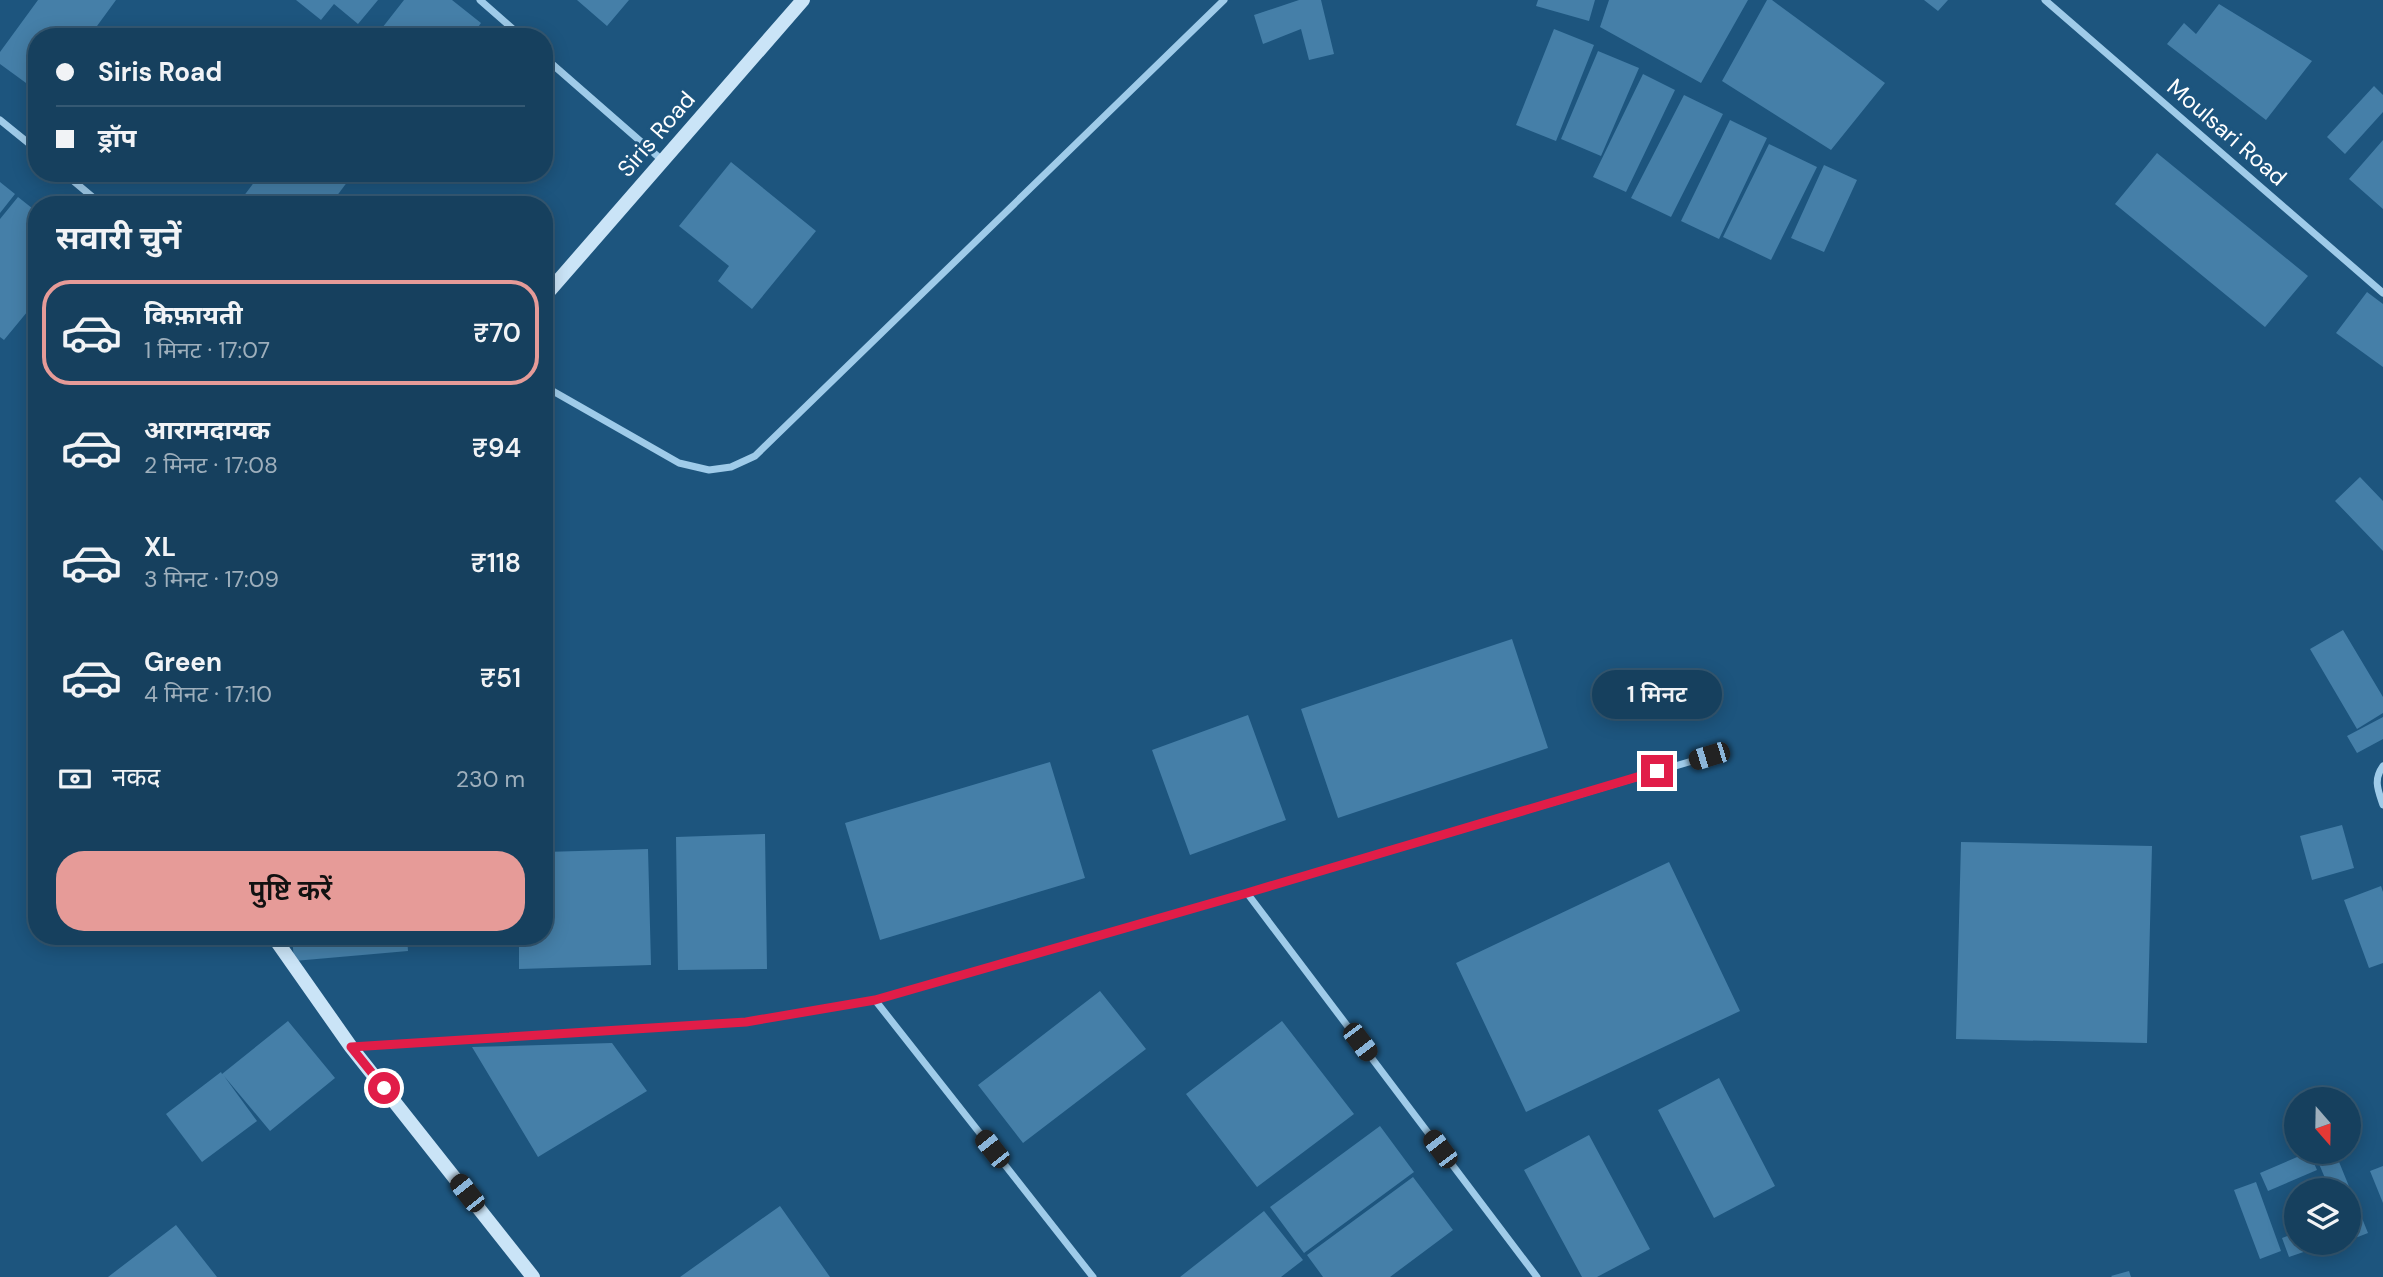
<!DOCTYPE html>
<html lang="hi">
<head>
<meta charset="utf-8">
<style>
	:root { --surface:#16405e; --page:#234b67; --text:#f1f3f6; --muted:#9eafbc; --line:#355973; --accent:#e69b98 }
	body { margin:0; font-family:"DM Sans","Noto Sans Devanagari",sans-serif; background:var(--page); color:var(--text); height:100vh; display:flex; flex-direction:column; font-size:26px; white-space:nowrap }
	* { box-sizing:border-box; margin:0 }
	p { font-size:23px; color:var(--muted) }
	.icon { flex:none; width:38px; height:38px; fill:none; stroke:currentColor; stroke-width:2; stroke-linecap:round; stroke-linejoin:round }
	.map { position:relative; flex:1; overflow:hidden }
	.panel { position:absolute; left:28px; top:196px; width:525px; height:749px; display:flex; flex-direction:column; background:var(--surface); border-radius:28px; box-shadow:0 4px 18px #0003,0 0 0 2px var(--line) }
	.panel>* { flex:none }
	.hud { position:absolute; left:28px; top:28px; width:525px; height:154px; border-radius:28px; box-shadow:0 4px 18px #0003,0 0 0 2px var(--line); display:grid; align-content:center; height:154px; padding:0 28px; background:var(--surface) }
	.needle { width:46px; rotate:160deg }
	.fabs { position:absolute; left:2284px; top:1087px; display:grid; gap:14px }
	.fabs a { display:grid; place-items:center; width:77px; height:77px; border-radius:50%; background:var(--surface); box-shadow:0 4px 18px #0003,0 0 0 2px var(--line); font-size:35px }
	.end { position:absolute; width:32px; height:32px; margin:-16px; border:9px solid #e11d48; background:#fff; box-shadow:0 0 0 4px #fff }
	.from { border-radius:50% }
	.bubble { position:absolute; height:49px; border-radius:24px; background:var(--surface); box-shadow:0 4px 18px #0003,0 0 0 2px var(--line); font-size:23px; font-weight:600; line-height:49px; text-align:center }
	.car { position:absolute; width:21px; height:42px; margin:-21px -10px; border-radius:9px; box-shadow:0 0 5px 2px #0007; background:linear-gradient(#222 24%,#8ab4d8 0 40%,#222 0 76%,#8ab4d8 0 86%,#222 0) }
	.hud b { display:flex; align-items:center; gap:24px; height:66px; font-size:26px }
	.hud b+b { border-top:2px solid var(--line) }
	.hud i { width:18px; height:18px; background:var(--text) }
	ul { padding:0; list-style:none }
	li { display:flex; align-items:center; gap:21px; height:105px; margin:0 14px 10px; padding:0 14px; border:4px solid transparent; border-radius:28px }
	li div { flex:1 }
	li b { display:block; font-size:26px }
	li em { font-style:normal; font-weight:600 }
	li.current { border-color:var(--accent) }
	li>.icon { width:63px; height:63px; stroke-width:1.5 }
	h2 { padding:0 28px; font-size:32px; line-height:84px }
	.pay { display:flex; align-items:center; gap:18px; height:77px; padding:0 28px; font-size:26px }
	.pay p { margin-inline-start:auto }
	.primary-button { display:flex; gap:14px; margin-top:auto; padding:14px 28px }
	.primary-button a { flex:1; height:80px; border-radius:28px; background:var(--accent); color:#111; font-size:28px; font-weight:600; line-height:80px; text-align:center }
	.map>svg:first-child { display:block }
	.building { fill:#457fa8 }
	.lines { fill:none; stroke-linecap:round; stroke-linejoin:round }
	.street { stroke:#9fcbe9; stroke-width:7 }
	.secondary { stroke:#cae4f7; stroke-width:14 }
	.route { stroke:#e11d48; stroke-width:9 }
	.labels { text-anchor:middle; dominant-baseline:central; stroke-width:6; stroke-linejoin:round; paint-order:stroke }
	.street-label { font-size:23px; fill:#fff; stroke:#1d557e }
</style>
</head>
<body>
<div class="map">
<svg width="2383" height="1277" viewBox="0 0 2383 1277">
	<rect width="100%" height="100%" fill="#1d557e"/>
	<!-- building -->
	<path class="building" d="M38,0H116L89,37H37V91L0,64V52Z
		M296,0H378L358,24L334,4L321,20Z
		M404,0H452L481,23L471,37H375Z
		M577,0H629L607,26Z
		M1299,0H1321L1334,54L1309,60L1301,29L1263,44L1254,15Z
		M1538,0H1595L1589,21L1536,6Z
		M1609,0H1748L1701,83L1600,27Z
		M1767,0H1772L1885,83L1831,150L1722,81Z
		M1924,0H1948L1938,11Z
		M2219,4L2312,61L2266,120L2167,44L2184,23L2196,34Z
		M180,27L193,37H172Z
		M1554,29L1594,45L1556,141L1516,125Z
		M1598,51L1639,68L1601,156L1561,139Z
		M1643,74L1675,90L1626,192L1593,177Z
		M2374,86L2383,95V112L2345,154L2327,137Z
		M1684,95L1723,114L1671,217L1631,198Z
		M1730,120L1767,138L1719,239L1681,221Z
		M2383,140V209L2349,179Z
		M1769,144L1817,167L1771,260L1723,237Z
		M2157,153L2308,276L2265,327L2115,204Z
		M731,162L816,231L752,309L718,281L729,266L679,226Z
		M1824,165L1857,180L1824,252L1791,238Z
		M261,173H354L330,205H237Z
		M0,182L15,194L0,213Z
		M418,195L431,205H410Z
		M18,197L37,212V300L4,340L0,337V219Z
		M2367,292L2383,304V367L2336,333Z
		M2360,477L2383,501V551L2335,501Z
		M2343,630L2383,697V713L2357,729L2310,649Z
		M1512,639L1548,748L1338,818L1301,709Z
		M1248,715L1286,820L1190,855L1152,750Z
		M2383,717V739L2357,753L2347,736Z
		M1050,762L1085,878L880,940L845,823Z
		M2342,825L2354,868L2312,880L2300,836Z
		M765,834L767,969L678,970L676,837Z
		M1961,842L2152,846L2147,1043L1956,1039Z
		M648,849L651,965L519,969V936H544V852Z
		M1669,862L1740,1011L1526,1112L1456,963Z
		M2381,886L2383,892V963L2369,968L2344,900Z
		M292,936H407L408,951L294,961Z
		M1100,991L1146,1049L1023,1143L978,1085Z
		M288,1021L335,1078L270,1131L224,1076L257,1121L202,1162L166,1114L221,1072L222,1074Z
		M1282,1021L1354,1114L1257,1187L1186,1094Z
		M612,1043L647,1091L538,1157L472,1047Z
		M1719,1078L1775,1186L1714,1218L1658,1110Z
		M1380,1126L1414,1172L1304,1253L1270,1207Z
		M1589,1135L1650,1249L1597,1277H1582L1524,1170Z
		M2309,1152L2317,1170L2268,1191L2260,1173Z
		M2314,1152H2335L2368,1233L2350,1240L2348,1190H2330Z
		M2383,1166V1203L2370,1171Z
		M1413,1177L1453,1230L1390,1277H1323L1307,1255Z
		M2256,1182L2281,1251L2260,1259L2234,1190Z
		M780,1206L830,1277H680Z
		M1264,1211L1303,1260L1281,1277H1180Z
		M176,1225L217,1277H108Z
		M2296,1233V1242L2330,1243L2289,1257L2282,1238Z
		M2129,1271L2131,1277H2112L2111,1276Z"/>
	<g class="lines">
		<!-- street -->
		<path class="street" d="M480,0L522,37
			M2045,0L2383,293
			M544,57L663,161
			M0,120L37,150
			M64,173L102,205
			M544,386L679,463L709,470L731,467L755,456L1224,0
			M2383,766C2373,780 2378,790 2383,805
			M1247,893L1537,1277
			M875,1000L1093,1277
			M351,1047L746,1022L875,1000L1247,893L1709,756"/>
		<!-- secondary -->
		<path class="secondary" d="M544,297L803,0
			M273,936L351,1047L533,1277"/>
	</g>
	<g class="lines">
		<!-- route -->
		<path class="route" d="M384,1088L351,1047L746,1022L875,1000L1247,893L1657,771"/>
	</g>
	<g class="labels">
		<!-- street labels -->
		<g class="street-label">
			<text transform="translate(2227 132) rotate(41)">Moulsari Road</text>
			<text transform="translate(656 134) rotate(-49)">Siris Road</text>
		</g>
	</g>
</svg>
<div class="fabs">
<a><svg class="needle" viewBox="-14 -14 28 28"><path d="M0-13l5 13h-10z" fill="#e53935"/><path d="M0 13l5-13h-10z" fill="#9eafbc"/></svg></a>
<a><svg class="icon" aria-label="layers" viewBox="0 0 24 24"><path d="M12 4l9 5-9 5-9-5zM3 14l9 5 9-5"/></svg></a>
</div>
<i class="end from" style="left:384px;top:1088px"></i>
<i class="end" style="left:1657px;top:771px"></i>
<div class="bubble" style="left:1592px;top:670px;width:130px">1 मिनट</div>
<i class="car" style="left:1709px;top:756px;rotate:253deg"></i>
<i class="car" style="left:1360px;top:1042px;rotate:143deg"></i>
<i class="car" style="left:992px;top:1149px;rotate:322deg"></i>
<i class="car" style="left:1440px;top:1149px;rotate:323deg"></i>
<i class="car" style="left:467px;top:1193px;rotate:322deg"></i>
<div class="hud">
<b><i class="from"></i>Siris Road</b>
<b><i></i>ड्रॉप</b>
</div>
<section class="panel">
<h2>सवारी चुनें</h2>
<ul>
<li class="current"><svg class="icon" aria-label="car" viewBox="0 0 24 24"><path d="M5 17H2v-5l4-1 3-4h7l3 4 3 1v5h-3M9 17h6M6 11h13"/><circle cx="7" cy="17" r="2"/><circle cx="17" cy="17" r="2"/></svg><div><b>किफ़ायती</b><p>1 मिनट · 17:07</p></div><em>₹70</em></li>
<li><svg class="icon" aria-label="car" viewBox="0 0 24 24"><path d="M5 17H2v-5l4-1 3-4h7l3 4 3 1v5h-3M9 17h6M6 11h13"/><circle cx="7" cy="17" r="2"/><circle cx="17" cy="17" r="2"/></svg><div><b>आरामदायक</b><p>2 मिनट · 17:08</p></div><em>₹94</em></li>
<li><svg class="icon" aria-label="car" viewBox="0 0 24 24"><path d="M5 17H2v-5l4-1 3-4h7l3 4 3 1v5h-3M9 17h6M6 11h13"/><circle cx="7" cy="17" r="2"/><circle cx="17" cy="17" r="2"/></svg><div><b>XL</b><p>3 मिनट · 17:09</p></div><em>₹118</em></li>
<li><svg class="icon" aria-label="car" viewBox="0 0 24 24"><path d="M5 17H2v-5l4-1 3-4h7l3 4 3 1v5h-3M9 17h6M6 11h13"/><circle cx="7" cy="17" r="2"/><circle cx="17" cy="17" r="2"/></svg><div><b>Green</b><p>4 मिनट · 17:10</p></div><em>₹51</em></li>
</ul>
<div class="pay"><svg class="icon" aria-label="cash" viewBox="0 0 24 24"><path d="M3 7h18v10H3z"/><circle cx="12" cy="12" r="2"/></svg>नकद<p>230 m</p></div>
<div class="primary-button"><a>पुष्टि करें</a></div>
</section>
</div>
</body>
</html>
